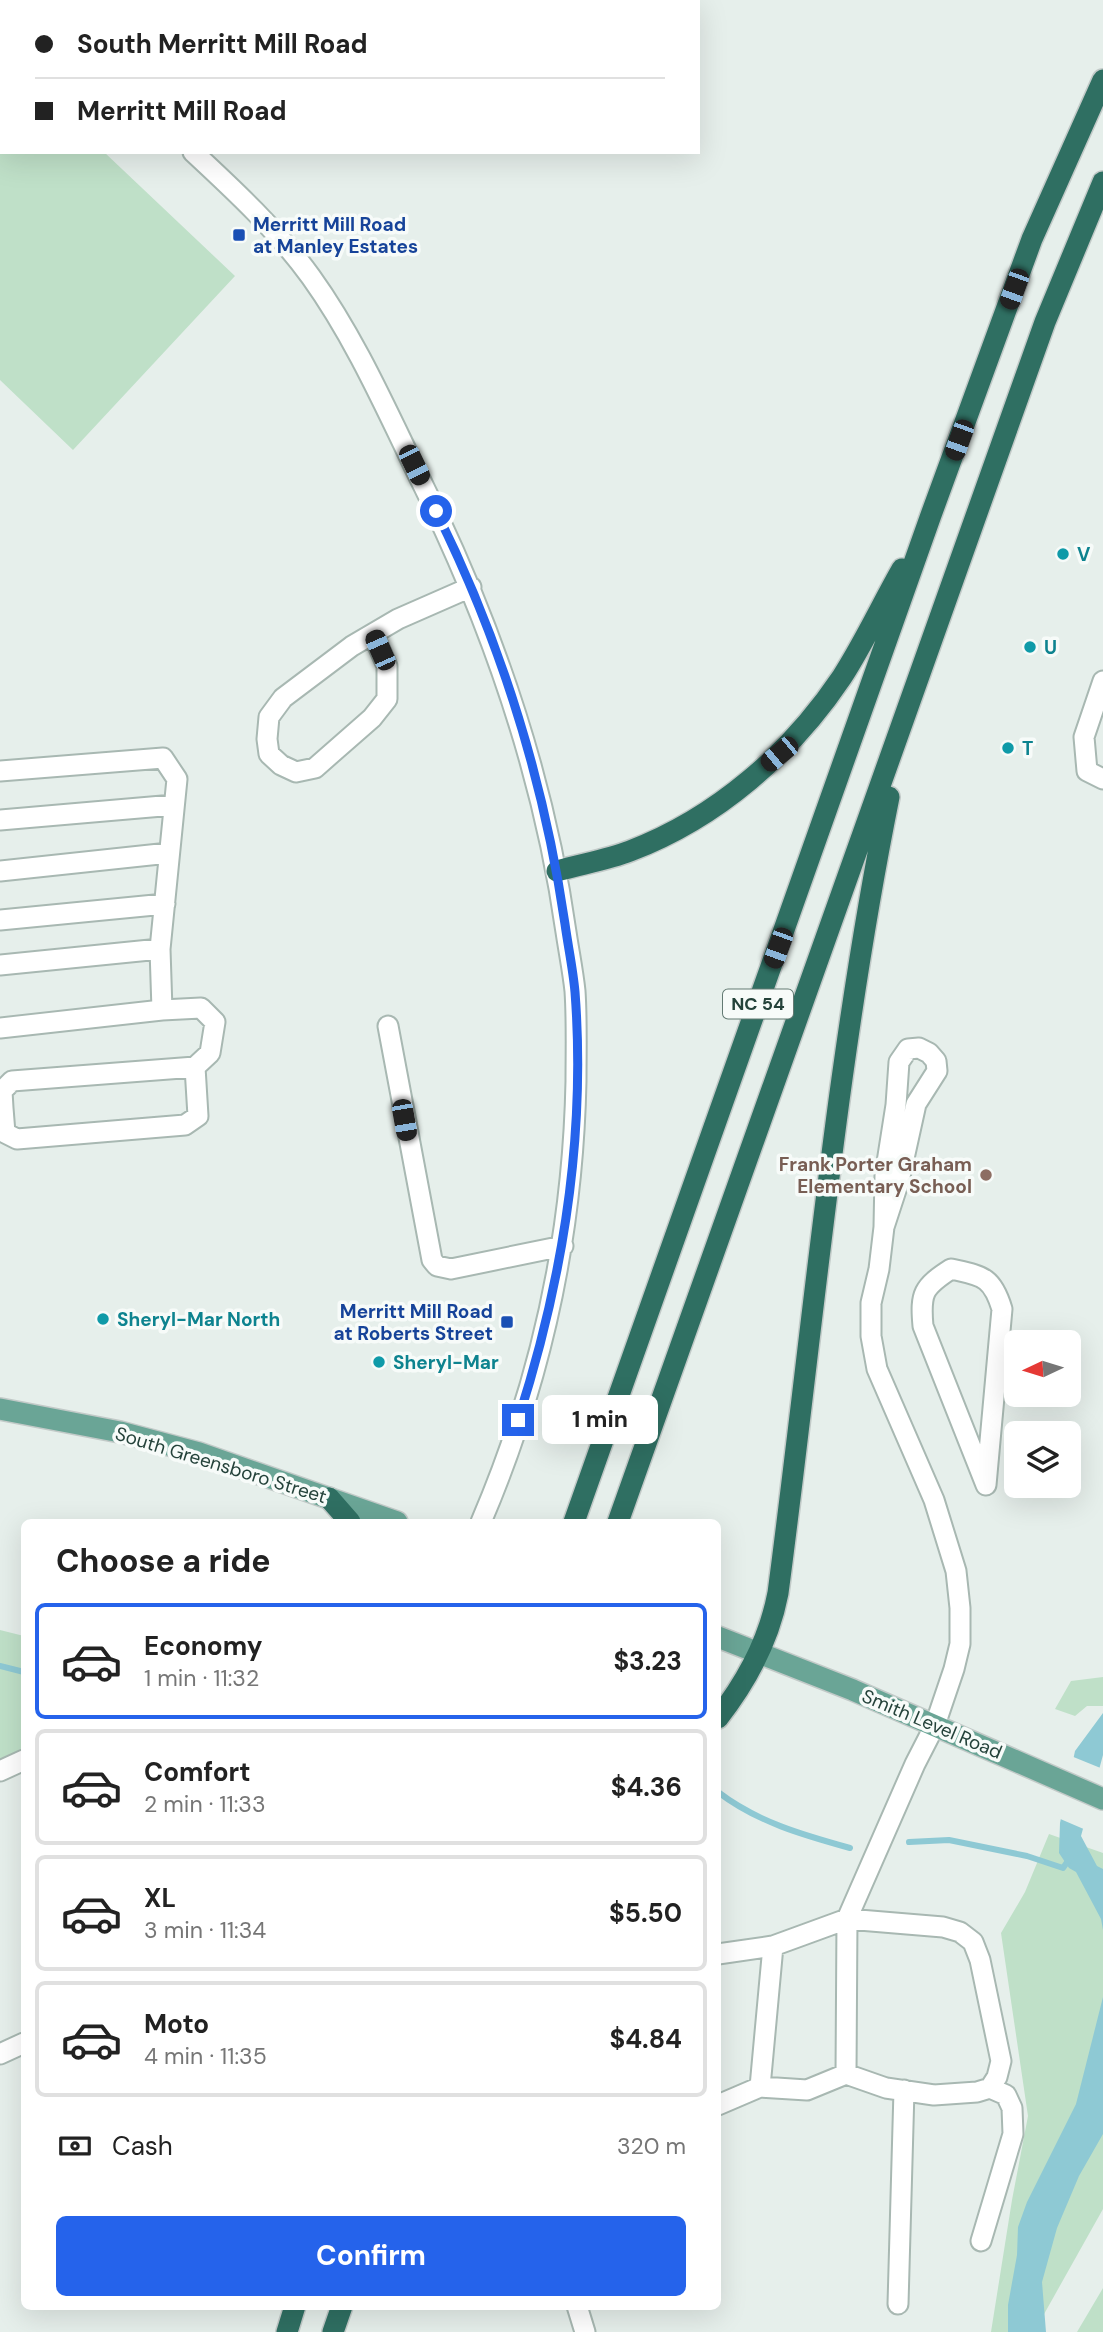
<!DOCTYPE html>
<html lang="en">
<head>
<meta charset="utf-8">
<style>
	:root { --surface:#fff; --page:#f6f6f6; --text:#222; --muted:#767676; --line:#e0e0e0; --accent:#2563eb }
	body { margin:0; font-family:"DM Sans",sans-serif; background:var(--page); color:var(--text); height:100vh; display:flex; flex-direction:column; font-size:26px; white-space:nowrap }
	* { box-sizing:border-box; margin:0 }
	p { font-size:23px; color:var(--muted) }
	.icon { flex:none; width:38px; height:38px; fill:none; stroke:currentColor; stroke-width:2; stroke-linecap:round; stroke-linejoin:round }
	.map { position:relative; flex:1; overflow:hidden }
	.sheet { position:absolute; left:21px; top:1519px; width:700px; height:791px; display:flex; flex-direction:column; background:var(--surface); border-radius:10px; box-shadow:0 7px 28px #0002 }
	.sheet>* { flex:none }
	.banner { position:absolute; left:0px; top:0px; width:700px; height:154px; box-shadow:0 7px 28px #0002; display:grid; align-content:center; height:154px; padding:0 35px; background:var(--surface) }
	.needle { width:46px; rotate:266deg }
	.buttons { position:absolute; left:1004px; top:1330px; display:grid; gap:14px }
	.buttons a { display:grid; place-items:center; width:77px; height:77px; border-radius:10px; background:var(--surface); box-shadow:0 7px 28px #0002; font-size:35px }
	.end { position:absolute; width:32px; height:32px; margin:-16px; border:9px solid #2563eb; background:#fff; box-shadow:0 0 0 4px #fff }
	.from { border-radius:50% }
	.bubble { position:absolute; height:49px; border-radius:10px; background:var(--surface); box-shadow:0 7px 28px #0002; font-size:23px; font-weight:700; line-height:49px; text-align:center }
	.car { position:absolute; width:21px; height:42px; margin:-21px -10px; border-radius:9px; box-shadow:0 0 5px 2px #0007; background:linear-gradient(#222 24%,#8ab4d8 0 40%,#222 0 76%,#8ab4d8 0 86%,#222 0) }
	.banner b { display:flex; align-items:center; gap:24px; height:66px; font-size:26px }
	.banner b+b { border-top:2px solid var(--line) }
	.banner i { width:18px; height:18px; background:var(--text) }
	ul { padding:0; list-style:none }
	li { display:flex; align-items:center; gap:21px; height:116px; margin:0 14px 10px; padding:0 21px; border:4px solid var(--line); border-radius:10px }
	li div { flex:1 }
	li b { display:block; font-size:26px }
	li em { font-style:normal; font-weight:700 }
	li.selected { border-color:var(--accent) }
	li>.icon { width:63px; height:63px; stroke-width:1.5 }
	h2 { padding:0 35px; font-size:32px; line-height:84px }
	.pay { display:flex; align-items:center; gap:18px; height:77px; padding:0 35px; font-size:26px }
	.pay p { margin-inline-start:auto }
	.cta { display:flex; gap:14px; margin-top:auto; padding:14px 35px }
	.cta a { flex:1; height:80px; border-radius:10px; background:var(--accent); color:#fff; font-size:28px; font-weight:700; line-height:80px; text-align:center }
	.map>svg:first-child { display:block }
	.green { fill:#bfe0c8 }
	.water { fill:#8ec9d4 }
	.pier { fill:#e6efeb }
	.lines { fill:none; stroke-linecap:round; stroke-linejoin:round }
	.stream { stroke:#8ec9d4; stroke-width:6 }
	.minor-casing { stroke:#a8b8b2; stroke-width:23 }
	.major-casing { stroke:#c2cac8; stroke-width:24 }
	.highway-casing { stroke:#c2cac8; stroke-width:24 }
	.minor { stroke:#fff; stroke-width:19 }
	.major { stroke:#6aa596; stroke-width:21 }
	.highway { stroke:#2f6f62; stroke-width:21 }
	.route { stroke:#2563eb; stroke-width:9 }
	.transit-dot { fill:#1a4fb4; stroke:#f7fbf9; stroke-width:2.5 }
	.culture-dot { fill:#0f9aa8; stroke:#f7fbf9; stroke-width:2.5 }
	.education-dot { fill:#8d6e63; stroke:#f7fbf9; stroke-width:2.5 }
	.labels { text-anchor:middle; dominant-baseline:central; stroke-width:7; stroke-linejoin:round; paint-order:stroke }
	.shield { fill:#f7fbf9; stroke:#637a73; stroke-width:2 }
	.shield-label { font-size:18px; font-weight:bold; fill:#24423a }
	.transit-label { font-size:19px; font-weight:bold; fill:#164399; stroke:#f7fbf9; text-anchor:start }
	.culture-label { font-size:19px; font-weight:bold; fill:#0d838f; stroke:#f7fbf9; text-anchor:start }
	.education-label { font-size:19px; font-weight:bold; fill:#785e54; stroke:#f7fbf9; text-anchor:end }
	.street-label { font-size:19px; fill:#24423a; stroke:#f7fbf9 }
</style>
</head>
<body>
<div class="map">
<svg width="1103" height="2332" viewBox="0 0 1103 2332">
	<rect width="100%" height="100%" fill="#e6efeb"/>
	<!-- green -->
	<path class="green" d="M0,55L2,152H104L235,276L73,450L0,380Z
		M0,1630L24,1636V1749L0,1761Z
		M1103,1677V1706H1087L1075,1716L1055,1709L1071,1681Z
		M1049,1834L1103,1853V2209L1034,2332H991L1012,2200L1028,2116L1001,1933L1025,1892Z
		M1103,2288V2332H1077Z"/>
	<!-- water -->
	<path class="water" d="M1103,1713V1755L1081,1836L1097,1866L1103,1869V1930L1101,1919L1076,1872L1069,1868L1059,1853L1060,1823L1075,1751Z
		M1103,1997V2134L1079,2176L1057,2228L1042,2282L1046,2332H1008V2305L1017,2255L1018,2227L1027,2202L1076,2104Z"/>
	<!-- pier -->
	<path class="pier" d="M1071,1756L1103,1769L1086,1830L1058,1818Z"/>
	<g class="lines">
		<!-- stream -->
		<path class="stream" d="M0,1666L24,1672
			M718,1792C757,1822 803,1835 850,1848
			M909,1842L949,1840L1027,1856L1063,1868L1070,1858"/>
		<defs>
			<path id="minor" d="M29,0L31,2
				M194,2L195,0
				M193,152C235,191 277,230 311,277C357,341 389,416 424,487C493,628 544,776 566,932C569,952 573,972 575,991C577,1021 576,1051 576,1081C573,1233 541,1382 481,1522
				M373,634L387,666V699L372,718L315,768L296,772L281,765L269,754L267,739L269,717L283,698L352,646L398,619L471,587
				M1103,681L1084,737L1087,771L1103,779
				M0,771L163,758L177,779L160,949
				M0,820L174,805
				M0,871L169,853
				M0,920L165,904
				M0,965L160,949L162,1010L0,1028
				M388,1026L432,1260L437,1266L451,1269L563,1246
				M0,1108H3L5,1133L17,1139L185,1125L198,1116L195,1067
				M3,1108L2,1091L12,1081L195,1067L210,1053L215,1022L201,1008L162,1010
				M951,1269C982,1276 992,1276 1002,1309L986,1485L923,1326C920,1293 923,1287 951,1269Z
				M0,1771L24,1760
				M718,1954L773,1946L847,1919L943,1927L960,1932L973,1942L980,1960L1001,2061L997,2077L990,2088L977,2092L934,2095L886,2088L846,2074L807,2090L760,2087L718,2105
				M0,2054L24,2043
				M846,2074L847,1919L915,1764L935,1725L954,1669L960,1644V1608L956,1571L934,1500L877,1369L871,1336V1303L879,1269L884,1227L885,1175L896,1105L899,1062L908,1049L919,1048L929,1053L936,1061L937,1071L916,1104L899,1181L884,1227
				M760,2087L773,1946
				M981,2241L1013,2134L1012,2108L1006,2095L990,2088
				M898,2304L904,2090
				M577,2306L585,2332"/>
			<path id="major" d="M0,1409L120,1432L199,1453L397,1522
				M718,1637L853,1690L1103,1799"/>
			<path id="highway" d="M557,871C581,864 607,860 630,851C717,818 791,753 842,677C864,643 882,604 902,569
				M329,1498L350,1522
				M574,1522L931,515L1032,239L1103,80
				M618,1522L1045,322L1103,182
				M718,1718C747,1681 769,1640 778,1593C813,1328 836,1060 889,797
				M287,2332L295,2306
				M333,2332L342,2306"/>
		</defs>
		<!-- minor casing -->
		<use href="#minor" class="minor-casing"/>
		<!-- major casing -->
		<use href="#major" class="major-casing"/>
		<!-- highway casing -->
		<use href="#highway" class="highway-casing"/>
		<!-- minor -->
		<use href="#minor" class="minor"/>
		<!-- major -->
		<use href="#major" class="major"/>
		<!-- highway -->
		<use href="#highway" class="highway"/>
	</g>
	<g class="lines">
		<!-- route -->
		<path class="route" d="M436,511C500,640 544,781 565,924C568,946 573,969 575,992C586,1136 562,1283 518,1420"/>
	</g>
	<!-- markers -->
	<g class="transit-dot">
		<rect x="232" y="228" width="14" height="14" rx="3.5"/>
		<rect x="500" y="1315" width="14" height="14" rx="3.5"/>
	</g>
	<g class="culture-dot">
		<circle cx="1063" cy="554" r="7"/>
		<circle cx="1030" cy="647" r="7"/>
		<circle cx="1008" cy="748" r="7"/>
		<circle cx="103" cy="1319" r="7"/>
		<circle cx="379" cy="1362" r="7"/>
	</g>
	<circle class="education-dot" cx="986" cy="1175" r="7"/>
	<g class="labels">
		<!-- shield labels -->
		<rect class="shield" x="723" y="989.5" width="70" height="29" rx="5"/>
		<g class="shield-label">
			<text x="758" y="1004">NC 54</text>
		</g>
		<!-- transit labels -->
		<g class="transit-label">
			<text x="253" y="224">Merritt Mill Road<tspan x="253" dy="22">at Manley Estates</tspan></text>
			<text x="493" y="1311" text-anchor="end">Merritt Mill Road<tspan x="493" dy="22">at Roberts Street</tspan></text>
		</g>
		<!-- culture labels -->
		<g class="culture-label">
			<text x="1077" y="554">V</text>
			<text x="1044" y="647">U</text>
			<text x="1022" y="748">T</text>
			<text x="117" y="1319">Sheryl-Mar North</text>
			<text x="393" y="1362">Sheryl-Mar</text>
		</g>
		<!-- education labels -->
		<g class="education-label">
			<text x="972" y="1164">Frank Porter Graham<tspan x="972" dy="22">Elementary School</tspan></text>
		</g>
		<!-- street labels -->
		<g class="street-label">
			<text transform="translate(221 1465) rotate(17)">South Greensboro Street</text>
			<text transform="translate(932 1724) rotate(23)">Smith Level Road</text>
		</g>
	</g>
</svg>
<div class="buttons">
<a><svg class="needle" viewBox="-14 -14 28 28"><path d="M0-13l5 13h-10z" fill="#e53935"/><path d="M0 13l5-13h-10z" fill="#767676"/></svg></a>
<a><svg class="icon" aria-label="layers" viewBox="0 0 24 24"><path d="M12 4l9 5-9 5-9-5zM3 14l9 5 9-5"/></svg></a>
</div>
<i class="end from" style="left:436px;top:511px"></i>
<i class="end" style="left:518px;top:1420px"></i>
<div class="bubble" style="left:542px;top:1395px;width:116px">1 min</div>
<i class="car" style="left:1014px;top:289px;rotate:200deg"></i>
<i class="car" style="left:959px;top:440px;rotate:200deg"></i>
<i class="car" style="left:414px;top:465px;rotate:154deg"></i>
<i class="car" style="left:380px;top:650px;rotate:336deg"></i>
<i class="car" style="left:779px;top:754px;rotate:230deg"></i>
<i class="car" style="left:778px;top:948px;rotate:200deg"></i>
<i class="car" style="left:404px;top:1120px;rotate:170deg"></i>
<div class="banner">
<b><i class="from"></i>South Merritt Mill Road</b>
<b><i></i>Merritt Mill Road</b>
</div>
<section class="sheet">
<h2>Choose a ride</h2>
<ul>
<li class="selected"><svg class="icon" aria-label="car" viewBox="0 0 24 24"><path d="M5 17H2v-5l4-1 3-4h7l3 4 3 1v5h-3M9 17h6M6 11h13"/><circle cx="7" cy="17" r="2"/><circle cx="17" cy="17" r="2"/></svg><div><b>Economy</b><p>1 min · 11:32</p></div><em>$3.23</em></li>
<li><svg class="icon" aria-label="car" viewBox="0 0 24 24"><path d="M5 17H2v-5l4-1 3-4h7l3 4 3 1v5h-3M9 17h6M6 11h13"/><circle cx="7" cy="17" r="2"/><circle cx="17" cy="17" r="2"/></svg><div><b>Comfort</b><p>2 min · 11:33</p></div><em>$4.36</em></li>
<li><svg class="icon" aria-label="car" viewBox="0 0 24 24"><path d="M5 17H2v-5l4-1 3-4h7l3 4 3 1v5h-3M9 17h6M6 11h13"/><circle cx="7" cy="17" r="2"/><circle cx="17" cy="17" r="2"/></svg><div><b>XL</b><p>3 min · 11:34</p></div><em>$5.50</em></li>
<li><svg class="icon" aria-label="car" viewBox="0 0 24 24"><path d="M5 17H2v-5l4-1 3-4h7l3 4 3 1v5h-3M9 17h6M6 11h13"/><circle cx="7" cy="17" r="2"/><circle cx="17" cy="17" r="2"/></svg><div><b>Moto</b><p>4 min · 11:35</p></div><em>$4.84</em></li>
</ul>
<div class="pay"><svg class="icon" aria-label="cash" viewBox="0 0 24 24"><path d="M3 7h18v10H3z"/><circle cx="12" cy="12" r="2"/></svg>Cash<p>320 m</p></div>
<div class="cta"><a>Confirm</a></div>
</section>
</div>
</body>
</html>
